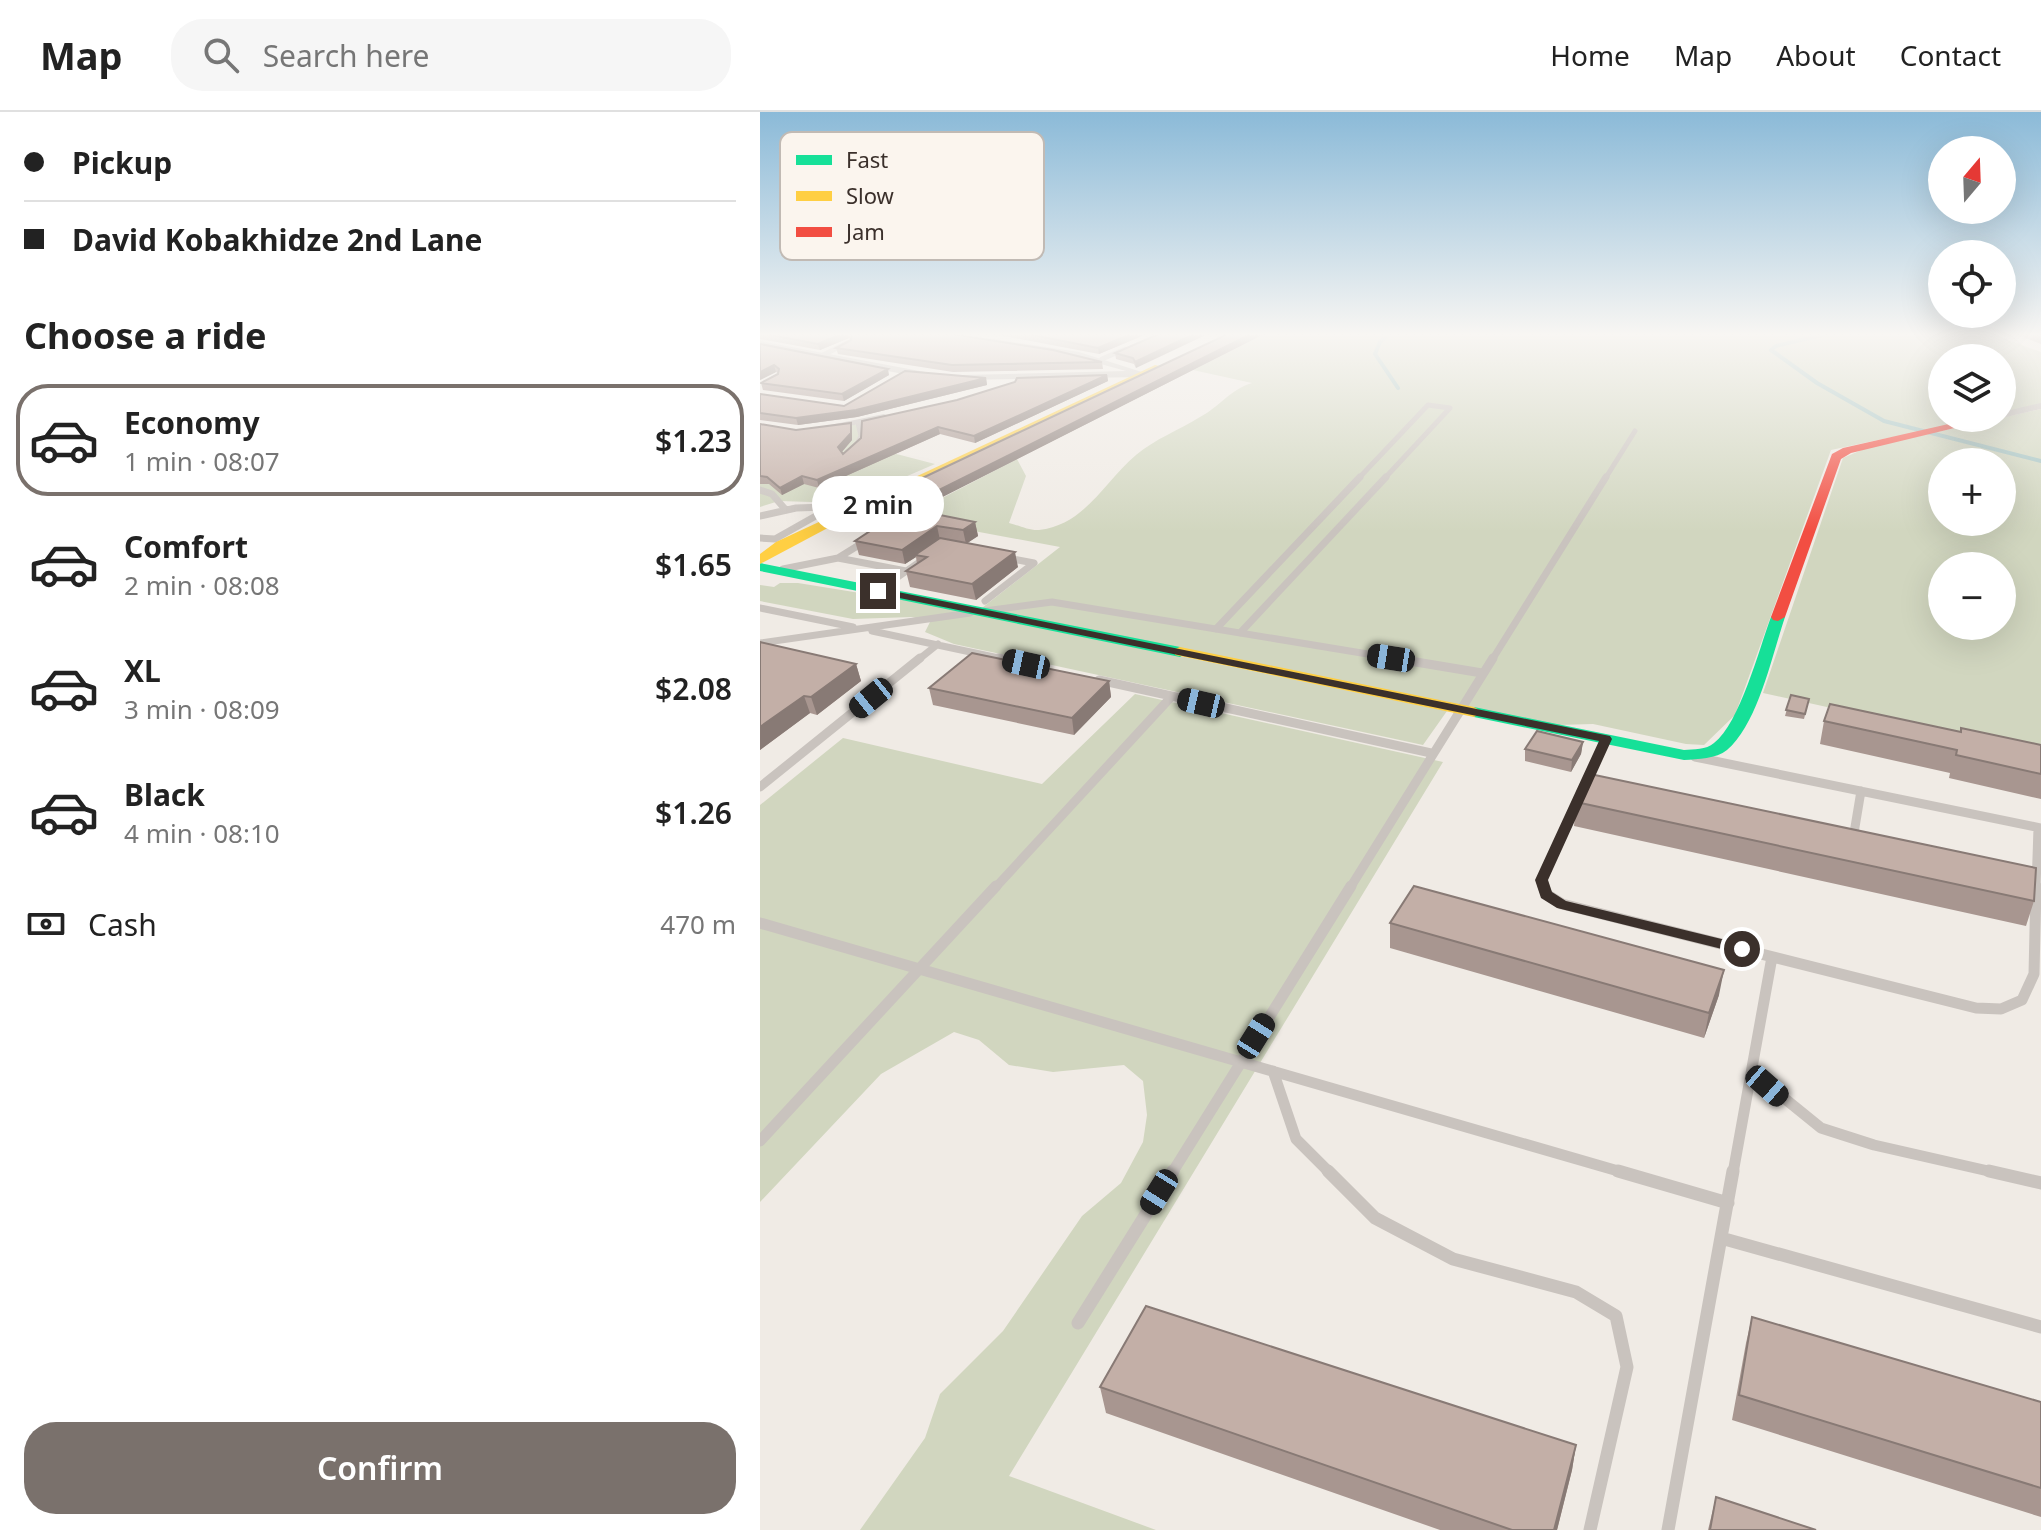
<!DOCTYPE html>
<html lang="en">
<head>
<meta charset="utf-8">
<style>
	:root { --surface:#fff; --page:#f6f6f6; --text:#222; --muted:#767676; --line:#e0e0e0; --accent:#7a716c }
	body { margin:0; font-family:"Noto Sans",sans-serif; background:var(--page); color:var(--text); height:100vh; display:flex; flex-direction:column; font-size:30px; white-space:nowrap }
	* { box-sizing:border-box; margin:0 }
	p { font-size:26px; color:var(--muted) }
	.icon { flex:none; width:44px; height:44px; fill:none; stroke:currentColor; stroke-width:2; stroke-linecap:round; stroke-linejoin:round }
	.map { position:relative; flex:1; overflow:hidden }
	.details { display:flex; flex-direction:column; background:var(--surface); width:760px }
	.details>* { flex:none }
	.hud { display:grid; align-content:center; height:176px; padding:0 24px; background:var(--surface) }
	.needle { width:52px; rotate:19deg }
	.tools { position:absolute; left:1168px; top:24px; display:grid; gap:16px }
	.tools a { display:grid; place-items:center; width:88px; height:88px; border-radius:50%; background:var(--surface); box-shadow:0 8px 32px #0002; font-size:40px }
	.end { position:absolute; width:36px; height:36px; margin:-18px; border:10px solid #3b302b; background:#fff; box-shadow:0 0 0 4px #fff }
	.from { border-radius:50% }
	.bubble { position:absolute; height:56px; border-radius:28px; background:var(--surface); box-shadow:0 8px 32px #0002; font-size:26px; font-weight:600; line-height:56px; text-align:center }
	.car { position:absolute; width:24px; height:48px; margin:-24px -12px; border-radius:10px; box-shadow:0 0 6px 2px #0007; background:linear-gradient(#222 24%,#8ab4d8 0 40%,#222 0 76%,#8ab4d8 0 86%,#222 0) }
	.hud b { display:flex; align-items:center; gap:28px; height:76px; font-size:30px }
	.hud b+b { border-top:2px solid var(--line) }
	.hud i { width:20px; height:20px; background:var(--text) }
	ul { padding:0; list-style:none }
	li { display:flex; align-items:center; gap:24px; height:112px; margin:0 16px 12px; padding:0 8px; border:4px solid transparent; border-radius:32px }
	li div { flex:1 }
	li b { display:block; font-size:30px }
	li em { font-style:normal; font-weight:600 }
	li.selected { border-color:var(--accent) }
	li>.icon { width:72px; height:72px; stroke-width:1.5 }
	h2 { padding:0 24px; font-size:36px; line-height:96px }
	.pay { display:flex; align-items:center; gap:20px; height:88px; padding:0 24px; font-size:30px }
	.pay p { margin-inline-start:auto }
	.action { display:flex; gap:16px; margin-top:auto; padding:16px 24px }
	.action a { flex:1; height:92px; border-radius:32px; background:var(--accent); color:#fff; font-size:32px; font-weight:600; line-height:92px; text-align:center }
	header { display:flex; align-items:center; gap:48px; box-sizing:border-box; height:112px; padding:0 40px; background:var(--surface); border-bottom:2px solid var(--line) }
	header strong { font-size:38px }
	nav { display:flex; gap:44px; margin-inline-start:auto; font-size:28px }
	.search { width:560px; height:72px; background:var(--page); display:flex; align-items:center; gap:20px; box-sizing:border-box; padding:0 28px; border-radius:32px; color:var(--muted); font-size:30px }
	main { display:flex; flex:1; min-height:0 }
	.map>svg:first-child { display:block }
	.green { fill:#d1d6bf; fill-rule:evenodd }
	.lines { fill:none; stroke-linecap:round; stroke-linejoin:round }
	.stream { stroke:#a1c2c1; stroke-width:4 }
	.lane-far4 { stroke:#c9c3be; stroke-width:5 }
	.lane-far3 { stroke:#c9c3be; stroke-width:7 }
	.lane-far2 { stroke:#c9c3be; stroke-width:9 }
	.lane-far1 { stroke:#c9c3be; stroke-width:11 }
	.lane { stroke:#c9c3be; stroke-width:13 }
	.street { fill:#c9c3be; fill-rule:evenodd }
	.fast { fill:#16e098; fill-rule:evenodd }
	.slow { fill:#ffcf43; fill-rule:evenodd }
	.jam { fill:#f24e42; fill-rule:evenodd }
	.wall { fill:#a89690 }
	.shaded-wall { fill:#887a75 }
	.building { fill:#c3afa7; stroke:#887a75; stroke-width:2 }
	.route { fill:#3b302b }
	.key { fill:#fbf5ee; stroke:#c1bab4; stroke-width:2 }
	.key-label { font-size:22px; fill:#3b302b }
</style>
</head>
<body>
<header>
<strong>Map</strong>
<div class="search"><svg class="icon" aria-label="search" viewBox="0 0 24 24"><circle cx="10" cy="10" r="6"/><path d="M15 15l6 6"/></svg>Search here</div>
<nav><a>Home</a><a>Map</a><a>About</a><a>Contact</a></nav>
</header>
<main>
<section class="details">
<div class="hud">
<b><i class="from"></i>Pickup</b>
<b><i></i>David Kobakhidze 2nd Lane</b>
</div>
<h2>Choose a ride</h2>
<ul>
<li class="selected"><svg class="icon" aria-label="car" viewBox="0 0 24 24"><path d="M5 17H2v-5l4-1 3-4h7l3 4 3 1v5h-3M9 17h6M6 11h13"/><circle cx="7" cy="17" r="2"/><circle cx="17" cy="17" r="2"/></svg><div><b>Economy</b><p>1 min · 08:07</p></div><em>$1.23</em></li>
<li><svg class="icon" aria-label="car" viewBox="0 0 24 24"><path d="M5 17H2v-5l4-1 3-4h7l3 4 3 1v5h-3M9 17h6M6 11h13"/><circle cx="7" cy="17" r="2"/><circle cx="17" cy="17" r="2"/></svg><div><b>Comfort</b><p>2 min · 08:08</p></div><em>$1.65</em></li>
<li><svg class="icon" aria-label="car" viewBox="0 0 24 24"><path d="M5 17H2v-5l4-1 3-4h7l3 4 3 1v5h-3M9 17h6M6 11h13"/><circle cx="7" cy="17" r="2"/><circle cx="17" cy="17" r="2"/></svg><div><b>XL</b><p>3 min · 08:09</p></div><em>$2.08</em></li>
<li><svg class="icon" aria-label="car" viewBox="0 0 24 24"><path d="M5 17H2v-5l4-1 3-4h7l3 4 3 1v5h-3M9 17h6M6 11h13"/><circle cx="7" cy="17" r="2"/><circle cx="17" cy="17" r="2"/></svg><div><b>Black</b><p>4 min · 08:10</p></div><em>$1.26</em></li>
</ul>
<div class="pay"><svg class="icon" aria-label="cash" viewBox="0 0 24 24"><path d="M3 7h18v10H3z"/><circle cx="12" cy="12" r="2"/></svg>Cash<p>470 m</p></div>
<div class="action"><a>Confirm</a></div>
</section>
<div class="map">
<svg width="1281" height="1418" viewBox="0 0 1281 1418">
	<rect width="100%" height="100%" fill="#f0ebe5"/>
	<!-- green -->
	<path class="green" d="M506,221H1229L1281,240V292L1242,301V246H1182V306H1219L1168,322L1281,297V642L1003,581L1083,346L1132,325L1071,338L975,603L944,633L926,632L833,612L798,613L222,496L300,435L144,406L257,347L266,364L249,411C258,413 270,419 279,418C325,413 345,369 376,343C395,327 419,318 440,305C459,295 471,277 492,271L433,258ZM1182,350H1242V410H1182ZM1182,454H1242V514H1182Z
		M101,312V318L121,338L175,352L85,391L19,389L0,395V315L41,320Z
		M20,471H38L156,490L687,599L663,633L194,532L165,520L170,510L152,505L93,507L0,489V473L14,475Z
		M375,582L683,650L249,1364L396,1418H100L165,1326L180,1282L243,1219L322,1104L361,1071L383,1030L387,1003L383,969L364,953L293,960L249,953L219,928L194,920L121,962L0,1090V693L83,626L282,672Z"/>
	<g class="lines">
		<!-- stream -->
		<path class="stream" d="M630,221L620,230L615,242L638,276
			M1070,221L1016,234L1011,238L1057,271L1124,309L1281,349"/>
		<!-- lane-far4 -->
		<path class="lane-far4" d="M61,244L87,231
			M342,247L365,237
			M96,334L101,324L98,311
			M598,367L668,293L690,296L624,367
			M845,367L875,319"/>
		<!-- lane-far3 -->
		<path class="lane-far3" d="M0,378L12,382L25,397
			M90,399L124,417L119,420
			M0,404L36,396L96,394
			M0,426L15,427L70,396
			M107,428L78,446L146,459
			M23,457L78,446
			M118,479L165,446
			M225,489L274,451L247,446
			M0,496L93,515
			M225,499L292,490L644,548
			M456,517L600,365
			M112,519L248,548
			M480,521L626,365
			M0,531L210,501
			M158,548L178,532
			M732,548L846,365"/>
		<!-- lane-far2 -->
		<path class="lane-far2" d="M238,546L270,553
			M632,546L722,561
			M339,568L671,641
			M935,645L1281,716
			M0,675L160,546
			M1094,721L1101,679
			M235,776L412,584
			M590,776L733,546
			M784,776L781,768L846,627
			M1276,776L1278,716"/>
		<!-- lane-far1 -->
		<path class="lane-far1" d="M783,774L786,782L802,792L1216,896L1241,897L1262,888L1274,862L1276,774
			M0,811L865,1061
			M513,959L536,1027L570,1061
			M992,960L1061,1016L1114,1033L1237,1061
			M0,1029L236,774
			M412,1061L591,774
			M973,1061L1012,845"/>
		<!-- lane -->
		<path class="lane" d="M568,1059L615,1106L693,1147L816,1180L856,1204L867,1255L830,1418
			M858,1059L968,1091
			M1229,1059L1281,1071
			M961,1126L1281,1215
			M318,1211L413,1059
			M908,1418L973,1059"/>
		<!-- street -->
		<path class="street" d="M234,227L319,240L388,262L383,265L198,268L197,266L202,263L366,259L319,246L231,232L229,230Z
			M0,229L165,260L170,263L165,266L0,235Z
			M1281,291V297L1242,306H1241L1242,300Z
			M124,302L130,305L128,307L66,318L60,315Z"/>
		<!-- fast -->
		<path class="fast" d="M0,451L420,535L428,540L420,545L0,459Z
			M1018,501L1025,505C1012,543 998,612 967,638C956,647 938,647 924,648L714,605L706,600L714,595L924,638C934,637 946,638 954,631C980,611 999,537 1011,505Z"/>
		<!-- slow -->
		<path class="slow" d="M395,253L404,255L94,402L0,452V442L16,430Z
			M420,535L714,595L722,600L714,605L415,543V537Z"/>
		<!-- jam -->
		<path class="jam" d="M1215,306H1236L1091,341L1081,347L1025,505L1018,509L1013,508L1011,505L1072,342L1083,336Z"/>
	</g>
	<!-- wall -->
	<path class="wall" d="M0,221H185L342,250L343,257L193,260L78,242L76,236L91,228L89,226L60,238L0,227Z
		M205,221H389L339,242L244,224Z
		M401,221L376,256L374,252L356,247L355,241Z
		M506,221L156,398L215,410L218,424L207,431L258,455L216,488L150,475L146,459L157,452L156,445L145,452L99,443L95,429L139,400L122,394L120,386Z
		M1256,221H1281V232L1256,222Z
		M0,232L129,263L84,289L3,278L1,271L18,261L16,260L0,268Z
		M347,263L348,269L215,331L180,322L59,376L44,372L22,383L9,372H0V312L36,318L91,311L92,318V328L82,340L83,342Z
		M226,266L227,273L97,305L38,313L0,308V282L84,294Z
		M0,530L96,552L101,569L57,603L50,601L0,638Z
		M349,569L351,585L314,623L173,593L169,576Z
		M1031,583L1049,587L1044,607L1025,604Z
		M1064,609L1200,620L1281,633V687L1189,666L1190,661L1060,632Z
		M823,630L821,642L811,660L765,649V637Z
		M816,690L1274,789L1266,814L814,714Z
		M630,811L959,883L944,926L630,836Z
		M992,1205L1281,1290V1405L972,1308L986,1231Z
		M340,1275L816,1333L812,1358L797,1418H680L346,1301Z
		M956,1385L1056,1418H948Z"/>
	<!-- shaded-wall -->
	<path class="shaded-wall" d="M83,221H88L89,226L60,238L58,232Z
		M373,221H389L339,242L338,236Z
		M436,221H450L376,256L375,250Z
		M493,221H506L147,403L145,395Z
		M14,253L16,260L0,268V260Z
		M128,257L129,263L84,289L82,282Z
		M347,263L348,269L215,331L214,324Z
		M226,266L227,273L97,305L38,313L36,306Z
		M91,311L92,318V328L80,342L78,335Z
		M178,315L180,322L59,376L57,368Z
		M42,364L44,372L22,383L20,376Z
		M215,410L218,424L206,432L203,418Z
		M177,414L180,428L155,443L156,445L145,452L142,438Z
		M255,440L258,455L216,488L212,472Z
		M96,552L101,569L57,603L51,585Z
		M349,569L351,585L314,623L312,606Z
		M44,584L50,601L0,638V615Z
		M823,630L821,642L811,660L812,648Z
		M964,858L959,883L944,926L949,901Z
		M816,1333L812,1358L797,1418H794Z"/>
	<!-- building -->
	<path class="building" d="M1,221H83L58,232Z
		M90,221H185L293,238L342,250L192,253L76,236L91,228L92,223Z
		M263,221H373L338,236Z
		M401,221H436L375,250L373,246L355,241Z
		M470,221H493L145,395L120,386Z
		M0,232L128,257L82,282L1,271L18,262L19,257L14,253L0,260Z
		M145,259L226,266L96,298L36,306L0,301V282L84,294Z
		M347,263L214,324L178,315L57,368L42,364L20,376L7,365L0,364V312L36,318L91,311V321L78,335L83,342L101,326L102,309L197,288L255,270L257,266Z
		M145,396L215,410L203,418L177,414L142,438L95,429Z
		M180,426L255,440L212,472L146,459L167,445L155,443Z
		M0,530L96,552L51,585L44,584L0,615Z
		M212,541L349,569L312,606L169,576Z
		M1031,583L1049,587L1045,602L1026,598Z
		M1070,592L1201,620V616L1281,633V662L1196,643L1197,638L1064,609Z
		M777,619L823,630L812,648L765,637Z
		M830,662L1276,756L1274,789L816,690Z
		M654,774L964,858L949,901L630,811Z
		M386,1194L816,1333L794,1418H752L340,1275Z
		M992,1205L1281,1290V1376L979,1283Z
		M956,1385L1056,1418H950Z"/>
	<!-- sky -->
	<linearGradient id="sky" x2="0" y2="1"><stop stop-color="#8bbad8"/><stop offset="0.53" stop-color="#f8f6f3"/><stop offset="1" stop-color="#f8f6f3" stop-opacity="0"/></linearGradient>
	<rect width="1281" height="420" fill="url(#sky)"/>
	<!-- route -->
	<path class="route" d="M118,476L850,624L852,627L788,768L792,780L806,789L982,832L990,837L982,842L797,796L781,786L775,768L839,629L115,481V477Z"/>
	<!-- legend -->
	<rect x="20" y="20" width="264" height="128" rx="12" class="key"/>
	<rect x="36" y="43" width="36" height="10" fill="#16e098"/>
	<rect x="36" y="79" width="36" height="10" fill="#ffcf43"/>
	<rect x="36" y="115" width="36" height="10" fill="#f24e42"/>
	<g class="key-label">
		<text x="86" y="56">Fast</text>
		<text x="86" y="92">Slow</text>
		<text x="86" y="128">Jam</text>
	</g>
</svg>
<div class="tools">
<a><svg class="needle" viewBox="-14 -14 28 28"><path d="M0-13l5 13h-10z" fill="#e53935"/><path d="M0 13l5-13h-10z" fill="#767676"/></svg></a>
<a><svg class="icon" aria-label="locate" viewBox="0 0 24 24"><circle cx="12" cy="12" r="6"/><path d="M12 2v4M12 18v4M2 12h4M18 12h4"/></svg></a>
<a><svg class="icon" aria-label="layers" viewBox="0 0 24 24"><path d="M12 4l9 5-9 5-9-5zM3 14l9 5 9-5"/></svg></a>
<a>+</a>
<a>−</a>
</div>
<i class="end from" style="left:982px;top:837px"></i>
<i class="end" style="left:118px;top:479px"></i>
<div class="bubble" style="left:52px;top:364px;width:132px">2 min</div>
<i class="car" style="left:631px;top:546px;rotate:279deg"></i>
<i class="car" style="left:266px;top:552px;rotate:282deg"></i>
<i class="car" style="left:111px;top:586px;rotate:231deg"></i>
<i class="car" style="left:441px;top:591px;rotate:283deg"></i>
<i class="car" style="left:496px;top:924px;rotate:32deg"></i>
<i class="car" style="left:1007px;top:974px;rotate:131deg"></i>
<i class="car" style="left:399px;top:1080px;rotate:212deg"></i>
</div>
</main>
</body>
</html>
